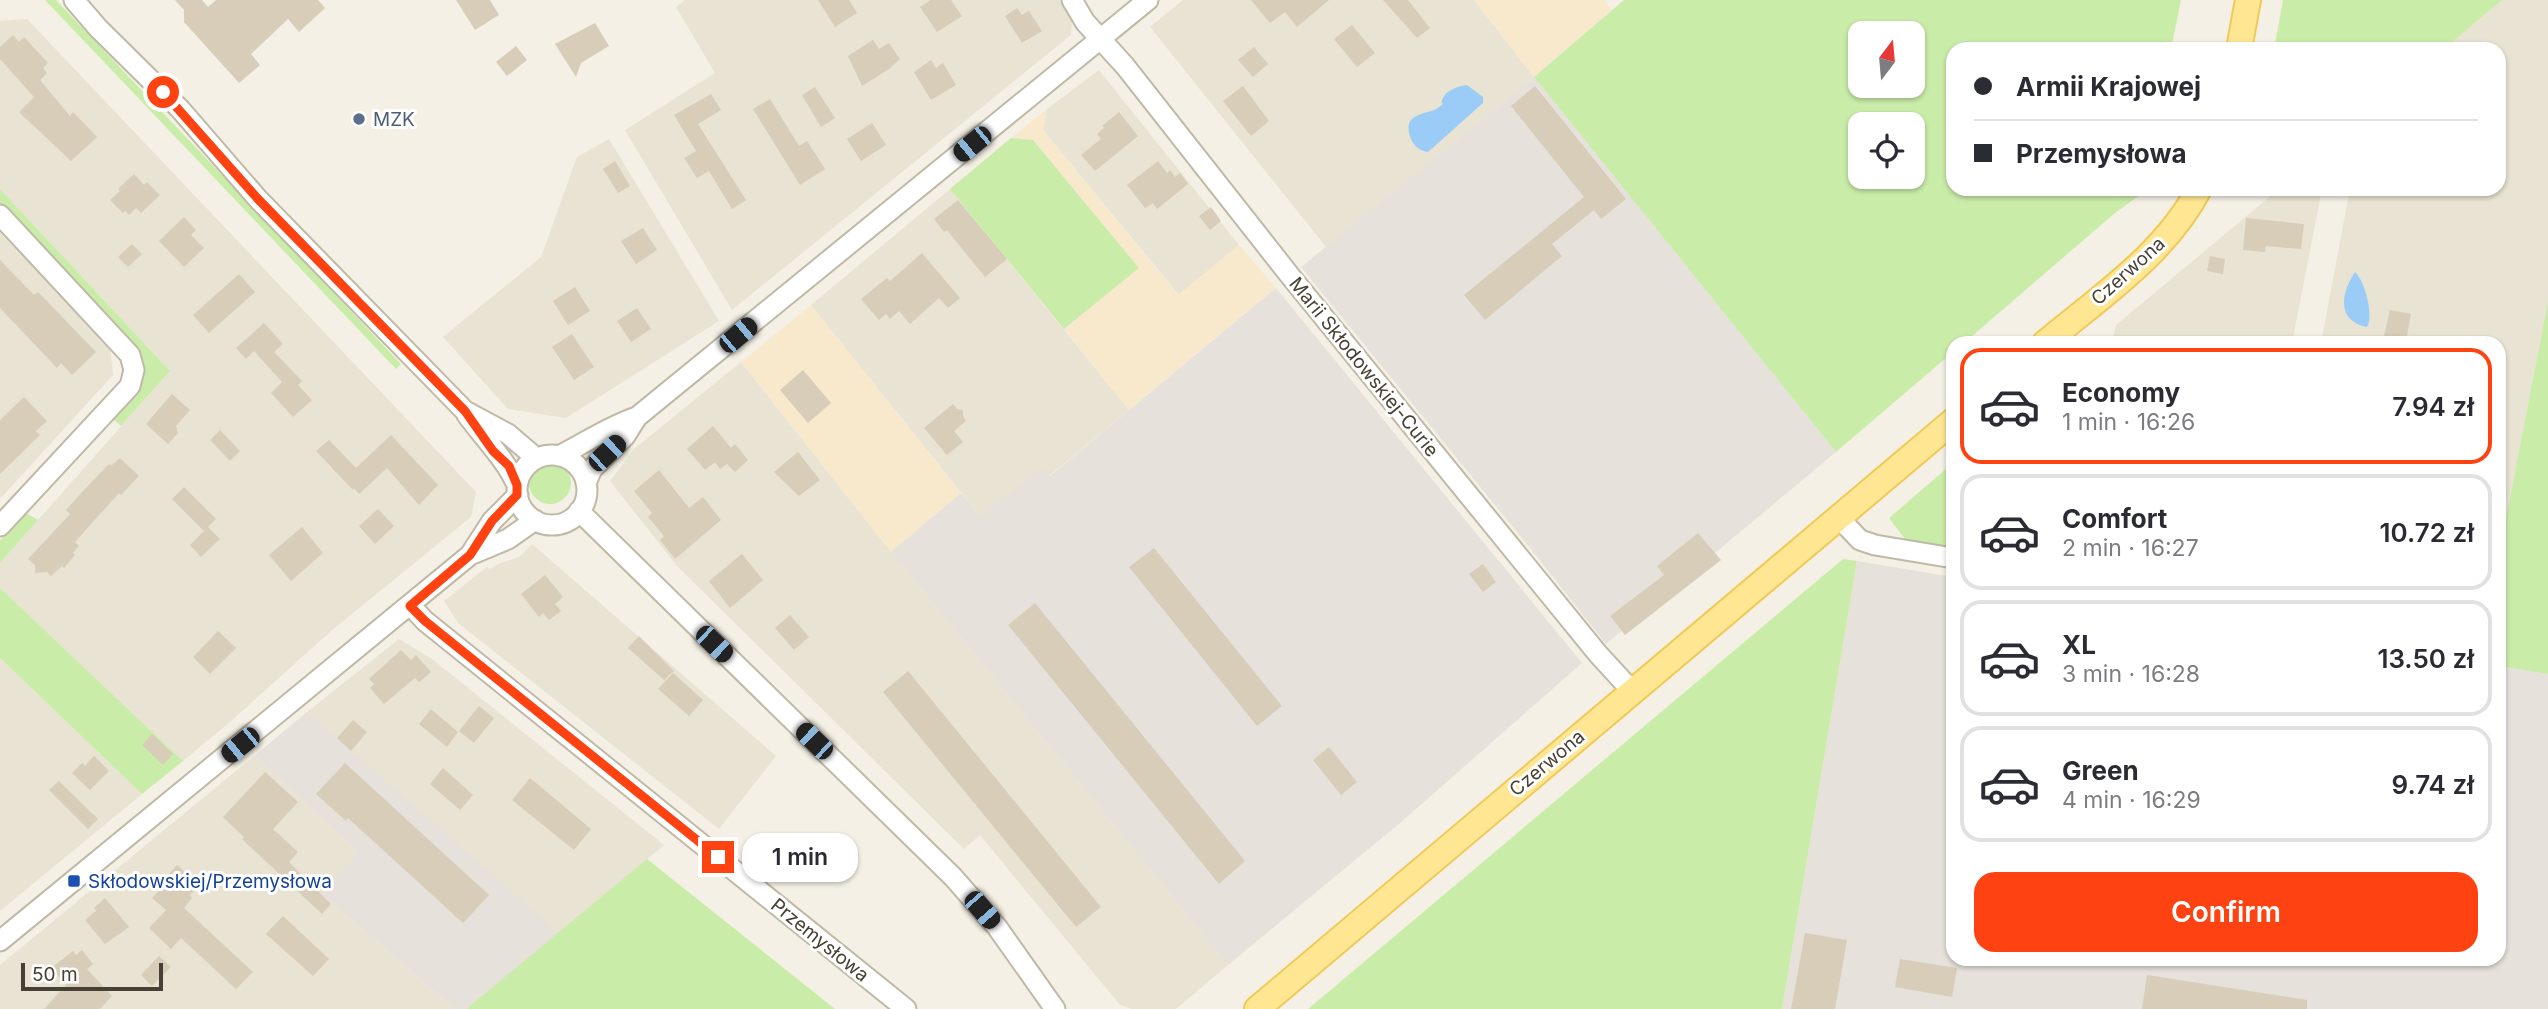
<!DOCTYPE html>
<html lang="en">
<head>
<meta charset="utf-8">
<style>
	:root { --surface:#fff; --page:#f7f7f7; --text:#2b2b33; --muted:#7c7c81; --line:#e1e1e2; --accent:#ff4211 }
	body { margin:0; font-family:Inter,sans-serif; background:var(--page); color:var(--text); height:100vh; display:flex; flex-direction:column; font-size:26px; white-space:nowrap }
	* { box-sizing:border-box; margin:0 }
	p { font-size:23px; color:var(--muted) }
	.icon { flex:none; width:38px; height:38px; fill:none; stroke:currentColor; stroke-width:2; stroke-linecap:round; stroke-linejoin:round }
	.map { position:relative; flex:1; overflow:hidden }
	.details { position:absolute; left:1946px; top:336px; width:560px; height:630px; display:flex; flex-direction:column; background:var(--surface); border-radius:21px; box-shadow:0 2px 5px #0004 }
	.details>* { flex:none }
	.banner { position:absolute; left:1946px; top:42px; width:560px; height:154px; border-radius:21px; box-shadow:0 2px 5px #0004; display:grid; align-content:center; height:154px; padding:0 28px; background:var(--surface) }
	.needle { width:46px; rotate:16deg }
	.controls { position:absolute; left:1848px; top:21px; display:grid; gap:14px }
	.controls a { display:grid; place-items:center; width:77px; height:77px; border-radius:14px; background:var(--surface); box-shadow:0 2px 5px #0004; font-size:35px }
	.scale { position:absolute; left:21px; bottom:18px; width:142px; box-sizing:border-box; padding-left:7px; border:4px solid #474034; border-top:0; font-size:19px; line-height:24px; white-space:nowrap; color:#474034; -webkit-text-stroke:5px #fff; paint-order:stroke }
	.end { position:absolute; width:32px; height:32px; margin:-16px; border:9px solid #ff4211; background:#fff; box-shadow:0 0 0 4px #fff }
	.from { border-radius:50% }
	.bubble { position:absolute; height:49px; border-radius:21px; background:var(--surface); box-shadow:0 2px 5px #0004; font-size:23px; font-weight:600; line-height:49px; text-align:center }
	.car { position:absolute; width:21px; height:42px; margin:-21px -10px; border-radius:9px; box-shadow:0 0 5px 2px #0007; background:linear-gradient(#222 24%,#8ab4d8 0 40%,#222 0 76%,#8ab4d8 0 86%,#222 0) }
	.banner b { display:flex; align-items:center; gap:24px; height:66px; font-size:26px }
	.banner b+b { border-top:2px solid var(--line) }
	.banner i { width:18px; height:18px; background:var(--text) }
	ul { padding:12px 0 0; list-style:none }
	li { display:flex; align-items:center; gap:21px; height:116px; margin:0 14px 10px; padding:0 14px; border:4px solid var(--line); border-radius:21px }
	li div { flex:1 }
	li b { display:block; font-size:26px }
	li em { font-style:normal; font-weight:600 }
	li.active { border-color:var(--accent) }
	li>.icon { width:63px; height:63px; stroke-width:1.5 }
	.action { display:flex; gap:14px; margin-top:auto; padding:14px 28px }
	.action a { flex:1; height:80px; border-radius:21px; background:var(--accent); color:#fff; font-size:28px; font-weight:600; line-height:80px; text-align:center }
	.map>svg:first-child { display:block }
	.residential { fill:#e8e3d2 }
	.commercial { fill:#f8e9cd }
	.industrial { fill:#e6e1da }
	.green { fill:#caeca9; fill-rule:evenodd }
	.water { fill:#9bccf7 }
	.building { fill:#d7cdb9 }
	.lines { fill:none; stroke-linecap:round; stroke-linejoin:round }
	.minor-casing { stroke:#c0b9a6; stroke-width:23 }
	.major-casing { stroke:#efca58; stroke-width:28 }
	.minor { stroke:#fff; stroke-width:19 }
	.major { stroke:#ffe693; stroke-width:24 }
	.route { stroke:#ff4211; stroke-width:9 }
	.service-dot { fill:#5c6f8a; stroke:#fff; stroke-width:2.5 }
	.transit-dot { fill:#1a4fb4; stroke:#fff; stroke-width:2.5 }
	.labels { text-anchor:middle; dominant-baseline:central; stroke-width:6; stroke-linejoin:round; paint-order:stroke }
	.service-label { font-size:19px; fill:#4e5e75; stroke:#fff; text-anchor:start }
	.street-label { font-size:19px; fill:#474034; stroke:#fff }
	.transit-label { font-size:19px; fill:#164399; stroke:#fff; text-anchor:start }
</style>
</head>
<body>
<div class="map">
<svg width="2548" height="1009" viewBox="0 0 2548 1009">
	<rect width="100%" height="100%" fill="#f4f0e5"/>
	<!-- residential -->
	<path class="residential" d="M685,0H1059L1072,21L1071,35L732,310L625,130L715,73L676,7Z
		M1183,0H1474L1534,77L1326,247L1150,27Z
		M2502,0H2548V301L2499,555V343H2321L2350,189H2499V49H2444Z
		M27,19L476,492L471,517L331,631L231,721L183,761L0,588V563L170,371L0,189V21Z
		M1099,70L1239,245L1179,295L1043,130L1047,109Z
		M609,139L719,321L566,418L508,409L443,337L541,257L577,157Z
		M950,189L1129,410L1049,476L1042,469L980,516L811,305Z
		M2279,189H2322L2292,343H2112L2116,325Z
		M0,233L110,346L113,375L0,499Z
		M741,362L891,552L1228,965L1176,1009H1132L1120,1005L980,835L964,849L677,566L610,481L634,449Z
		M532,544L776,756L719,829L458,623L444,601L487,567L490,569L498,564L519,557Z
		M399,639L432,659L664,845L559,933L393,793L307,712Z
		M0,658L142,794L0,911Z
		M254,756L358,852L321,894L455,1009H0V965Z"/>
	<!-- commercial -->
	<path class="commercial" d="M1474,0H1604L1612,10L1534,77Z
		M1047,109L1043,130L1178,295L1239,245L1276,288L1129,410L1064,329L1139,268L1033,140L1011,138Z
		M811,305L961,493L891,552L741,362Z"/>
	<!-- industrial -->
	<path class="industrial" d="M1534,77L1836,452L1606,644L1530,548L1301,267Z
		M1276,288L1582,663L1400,823L1228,965L891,552L961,493L980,516L1042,468L1050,476Z
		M1857,561L1953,577V959H2499V666L2548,674V1009H1782Z
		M307,712L559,933L466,1009H455L320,893L358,852L254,756Z"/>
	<!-- green -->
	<path class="green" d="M45,0H56L401,364L396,369Z
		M1624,0H2181L2171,49H1953V189H2144V192L2115,213L1964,343H1953V352L1836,452L1534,77ZM1860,33H1913V86H1860ZM1860,124H1913V177H1860Z
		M2283,0H2502L2444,49H2274Z
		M1011,138L1033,140L1139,268L1064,329L950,189Z
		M0,189L170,371L121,426L113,419L130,399L137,353L126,334L0,204Z
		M2548,301V674L2499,666V555Z
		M529 483a21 21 0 1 1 42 0a21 21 0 1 1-42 0Z
		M1953,463V553L1910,546L1889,518Z
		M26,513L38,520L0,563V540Z
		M1843,559L1857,561L1782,1009H1308Z
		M0,588L183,761L142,794L0,658Z
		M647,859L835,1009H466Z"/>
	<!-- water -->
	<path class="water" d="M1467,85L1483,97V103L1428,152C1420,151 1414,146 1411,139C1400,111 1428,116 1439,107C1447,101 1439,106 1443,98C1446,90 1459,86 1467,85Z
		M2355,272C2365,281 2374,316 2367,327C2336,321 2341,293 2355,272Z"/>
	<!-- building -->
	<path class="building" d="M175,0H202L208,7L216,0H318L325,8L299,32L288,19L251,54L260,65L239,83L184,22V10Z
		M456,0H490L499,15L475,30Z
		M818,0H849L857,13L835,27Z
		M931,0H951L962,16L937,32L920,7Z
		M1251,0H1329L1297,27L1285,12L1270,23Z
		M1383,0H1408L1430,28L1417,38Z
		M1017,8L1022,15L1029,11L1042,31L1022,43L1005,16Z
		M595,23L609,46L581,63L576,77L555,44Z
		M1352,25L1375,53L1357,67L1334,39Z
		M13,35L19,42L24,37L48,63L43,68L47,73L40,80L70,116L73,112L97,137L71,161L19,112L34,97L0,59V47Z
		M873,40L879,49L889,43L900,59L889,69L862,86L848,56Z
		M516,46L527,60L507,76L496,62Z
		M1254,47L1268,64L1253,77L1238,60Z
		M931,60L936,68L943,63L956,85L931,100L914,72Z
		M1243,86L1269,121L1251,136L1223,101Z
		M1535,86L1626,199L1601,219L1594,210L1552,244L1562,256L1485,320L1464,295L1584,197L1511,106Z
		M815,87L835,118L821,127L802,95Z
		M711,94L721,110L698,124L746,200L732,209L709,171L697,178L684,158L696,151L674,115Z
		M770,99L799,146L807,141L825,169L800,185L753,109Z
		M1119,112L1138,136L1095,171L1081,155L1101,139L1097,134L1104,128L1102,126Z
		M872,123L886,145L861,161L847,139Z
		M615,161L630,186L618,193L603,169Z
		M1158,161L1167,173L1170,170L1175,177L1180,173L1188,184L1157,209L1153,203L1145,208L1127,185Z
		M134,174L144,185L147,182L160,195L141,213L136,208L129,215L125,211L123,213L110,200L120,191L118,189Z
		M958,200L1007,259L985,277L947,230L944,232L934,219Z
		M1211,207L1221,221L1210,230L1199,216Z
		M184,217L196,230L191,235L204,248L184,267L159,241Z
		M2246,218L2304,224L2301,249L2266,246L2265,252L2243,250Z
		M643,228L657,250L636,264L621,241Z
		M132,244L142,254L128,267L118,257Z
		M922,253L960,298L948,308L939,298L910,324L899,311L890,319L886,314L879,320L861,299L887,278L890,281Z
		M2210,256L2225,259L2223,274L2207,271Z
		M0,260L34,295L38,292L96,352L72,375L61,363L57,368L0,308Z
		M239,274L255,292L209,333L193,315Z
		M575,287L590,311L568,325L553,301Z
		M637,308L651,329L631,342L617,321Z
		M2390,310L2411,314L2406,341L2384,336Z
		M264,323L283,344L274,352L302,381L298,385L312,400L293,417L271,393L282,382L254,351L246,359L236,348Z
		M572,334L594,367L574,380L552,347Z
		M803,370L831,403L808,423L780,390Z
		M172,394L190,410L176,426L178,433L168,444L146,424Z
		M24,397L47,421L36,431L40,435L0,474V420Z
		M953,404L957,409L963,410V416L966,421L954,431L963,442L947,455L924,428Z
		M713,426L731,448L735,444L748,460L735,472L727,464L720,469L715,462L705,470L687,449Z
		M220,430L240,451L230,461L210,440Z
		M391,435L438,485L419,505L387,468L359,494L354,488L353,490L316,451L329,440L356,468Z
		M798,452L820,480L799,496L774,472Z
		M120,458L139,476L121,495L119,493L75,542L79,546L73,553L75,555L64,568L62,566L51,576L47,572L35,573V565L28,559L70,514L66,510L84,490L109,464L111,466Z
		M659,470L689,508L703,497L721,520L675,559L660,540L664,536L648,517L652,513L634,491Z
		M184,487L216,519L208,527L220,539L201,557L190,545L206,529L204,531L172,499Z
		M378,509L394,526L375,544L359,526Z
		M302,527L323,553L291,581L269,555Z
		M1698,533L1721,560L1625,635L1610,616L1664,575L1657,566Z
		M1154,548L1282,706L1257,726L1129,567Z
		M742,554L763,580L730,608L709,581Z
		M1483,564L1496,582L1483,592L1469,574Z
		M545,575L563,597L555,604L561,611L549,620L543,613L539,617L521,594Z
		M1035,603L1245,861L1219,884L1008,625Z
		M790,615L809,637L794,650L775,628Z
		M218,631L236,648L210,674L193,657Z
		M639,636L674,671L664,680L628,648Z
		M401,650L411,660L416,655L431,672L419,682L415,678L384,704L370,688L374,684L369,679Z
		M908,671L1101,907L1076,927L883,692Z
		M673,673L703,700L689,716L658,689Z
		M479,706L494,718L474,743L459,731Z
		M431,709L458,732L447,747L419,724Z
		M353,720L367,732L351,751L337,738Z
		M152,734L173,754L163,765L142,745Z
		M1329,747L1357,782L1341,795L1313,760Z
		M94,756L109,771L90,790L72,773L82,763L85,766Z
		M345,763L489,895L463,923L348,818L346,821L316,794Z
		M443,768L473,795L460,810L430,784Z
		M265,772L298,802L273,829L298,852L289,862L331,904L322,914L242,839L244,837L223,817Z
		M530,778L591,829L574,850L512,800Z
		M59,781L98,819L88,829L49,790Z
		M177,865L200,885L190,895L192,898L184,908L253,972L236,989L181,938L171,949L149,928L166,910L152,898L171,878L168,875Z
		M105,898L129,927L105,944L85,920L96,911L94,908Z
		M283,916L329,959L313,976L266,934Z
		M1805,933L1847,940L1835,1009H1791Z
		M82,950L93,964L87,969L112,996L100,1009H44L66,985L51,968L73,951L76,955Z
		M159,956L171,967L152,986L141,975Z
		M1900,959L1957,968L1952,997L1895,987Z
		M2147,975L2307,1000V1009H2142Z"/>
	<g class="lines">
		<defs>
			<path id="minor" d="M74,0L98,28L180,109L258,199L465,411L508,434L536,458
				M1072,0L1085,22L1125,66L1291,277L1598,654L1632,691
				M0,215L130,355L134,370L130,386L0,526
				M467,415C484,438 506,460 517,485
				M517 490a35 35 0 1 1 70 0a35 35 0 1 1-70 0Z
				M559,456C585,443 609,426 637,417
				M586,483L592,469L625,436L637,417L1148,0
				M579,511L953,877L997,927L1055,1009
				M1838,517L1860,540L1875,545L1953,558
				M470,555L492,521L518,495
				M410,605L425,621L906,1009
				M0,941L470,555L508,539L535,520"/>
			<path id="major" d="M2239,49L2248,0
				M2045,343C2100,297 2165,254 2199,189
				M1257,1009L1953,421"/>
		</defs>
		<!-- minor casing -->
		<use href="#minor" class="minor-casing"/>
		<!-- major casing -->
		<use href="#major" class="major-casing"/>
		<!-- minor -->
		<use href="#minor" class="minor"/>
		<!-- major -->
		<use href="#major" class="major"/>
	</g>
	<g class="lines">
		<!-- route -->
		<path class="route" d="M163,92L258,199L465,411L493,451L509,466L517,485V495L492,521L470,555L410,606L425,621L718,857"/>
	</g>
	<!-- markers -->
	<circle class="service-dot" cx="359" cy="119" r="7"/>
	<rect class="transit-dot" x="67" y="874" width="14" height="14" rx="3.5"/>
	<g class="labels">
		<!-- service labels -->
		<g class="service-label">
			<text x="373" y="119">MZK</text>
		</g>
		<!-- street labels -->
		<g class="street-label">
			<text transform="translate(2128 271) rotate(-42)">Czerwona</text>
			<text transform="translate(1364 367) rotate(51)">Marii Skłodowskiej-Curie</text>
			<text transform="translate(1547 763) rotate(-40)">Czerwona</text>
			<text transform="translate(820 940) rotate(39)">Przemysłowa</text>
		</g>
		<!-- transit labels -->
		<g class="transit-label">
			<text x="88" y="881">Skłodowskiej/Przemysłowa</text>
		</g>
	</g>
</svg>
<div class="controls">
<a><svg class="needle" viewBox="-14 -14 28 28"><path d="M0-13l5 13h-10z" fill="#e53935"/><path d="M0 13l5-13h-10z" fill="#7c7c81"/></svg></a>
<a><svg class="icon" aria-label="locate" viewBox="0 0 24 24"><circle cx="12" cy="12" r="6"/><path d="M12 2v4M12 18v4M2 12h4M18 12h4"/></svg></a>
</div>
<div class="scale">50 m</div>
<i class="end from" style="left:163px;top:92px"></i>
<i class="end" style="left:718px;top:857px"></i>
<div class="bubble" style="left:742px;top:833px;width:116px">1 min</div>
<i class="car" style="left:972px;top:144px;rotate:231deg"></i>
<i class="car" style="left:738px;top:335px;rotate:50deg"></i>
<i class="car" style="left:607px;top:453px;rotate:47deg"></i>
<i class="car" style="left:714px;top:644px;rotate:134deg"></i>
<i class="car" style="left:814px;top:741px;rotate:314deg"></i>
<i class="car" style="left:240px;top:745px;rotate:231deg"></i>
<i class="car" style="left:982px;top:910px;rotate:139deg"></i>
<div class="banner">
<b><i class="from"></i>Armii Krajowej</b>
<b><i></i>Przemysłowa</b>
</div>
<section class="details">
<ul>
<li class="active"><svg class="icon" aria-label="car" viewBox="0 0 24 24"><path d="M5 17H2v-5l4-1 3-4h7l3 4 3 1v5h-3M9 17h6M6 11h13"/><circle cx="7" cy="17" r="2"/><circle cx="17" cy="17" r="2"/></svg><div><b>Economy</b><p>1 min · 16:26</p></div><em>7.94 zł</em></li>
<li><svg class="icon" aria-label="car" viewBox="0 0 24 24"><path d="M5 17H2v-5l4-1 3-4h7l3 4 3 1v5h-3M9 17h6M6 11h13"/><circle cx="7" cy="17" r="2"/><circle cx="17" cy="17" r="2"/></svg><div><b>Comfort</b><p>2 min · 16:27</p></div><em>10.72 zł</em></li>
<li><svg class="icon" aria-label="car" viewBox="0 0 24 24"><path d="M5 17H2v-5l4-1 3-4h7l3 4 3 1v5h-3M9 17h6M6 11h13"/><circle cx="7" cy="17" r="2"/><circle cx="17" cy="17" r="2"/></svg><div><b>XL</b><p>3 min · 16:28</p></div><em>13.50 zł</em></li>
<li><svg class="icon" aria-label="car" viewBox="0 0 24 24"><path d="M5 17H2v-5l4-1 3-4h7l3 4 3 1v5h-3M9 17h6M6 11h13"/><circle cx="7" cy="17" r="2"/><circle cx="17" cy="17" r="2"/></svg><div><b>Green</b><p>4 min · 16:29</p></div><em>9.74 zł</em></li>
</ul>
<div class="action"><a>Confirm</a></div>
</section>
</div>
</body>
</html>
